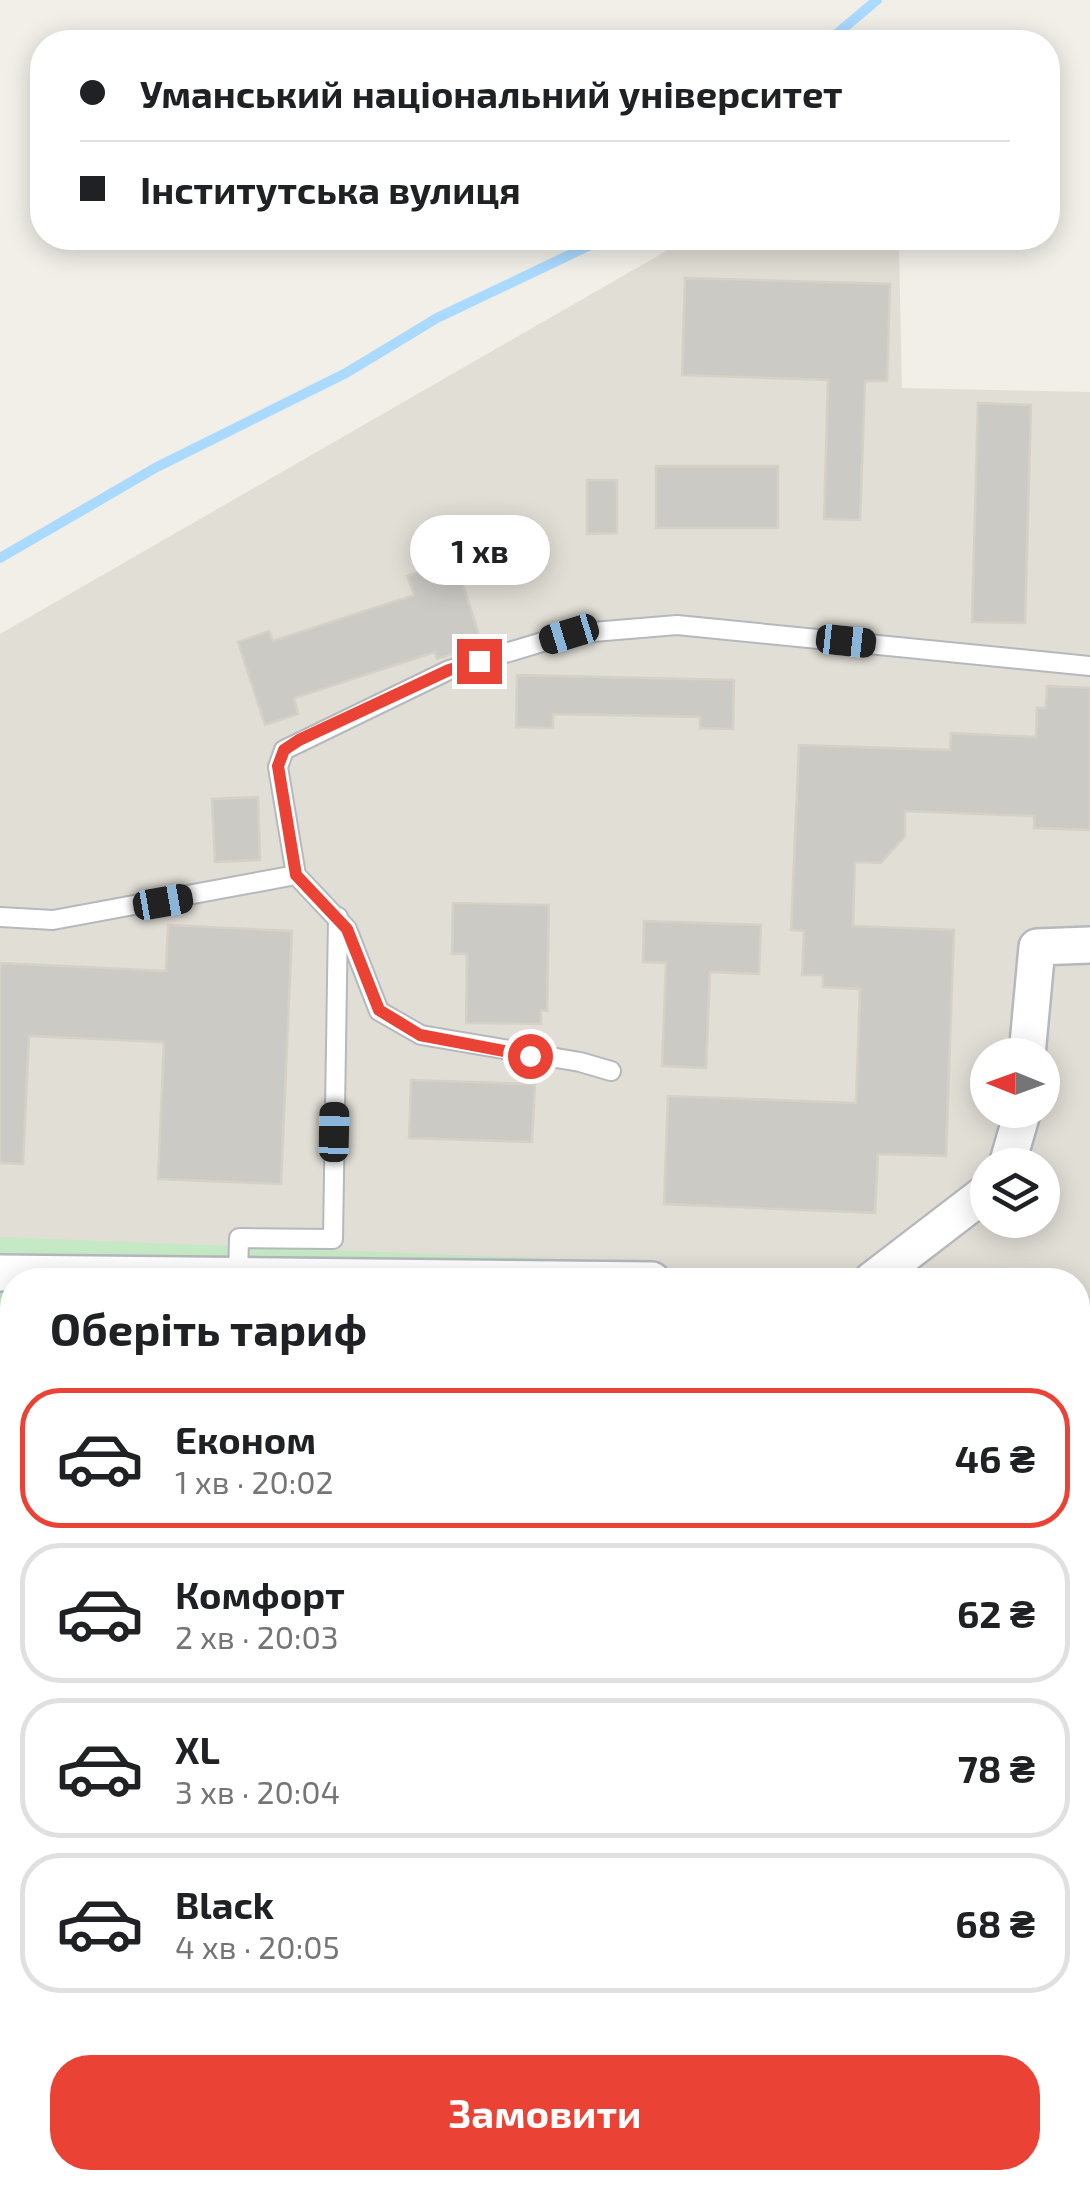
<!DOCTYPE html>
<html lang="uk">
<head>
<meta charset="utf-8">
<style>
	:root { --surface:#fff; --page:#f6f6f6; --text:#202124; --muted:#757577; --line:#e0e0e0; --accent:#ea4335 }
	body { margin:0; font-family:"Exo 2",sans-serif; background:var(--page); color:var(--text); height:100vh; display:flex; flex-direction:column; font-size:38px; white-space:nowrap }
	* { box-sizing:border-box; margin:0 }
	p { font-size:32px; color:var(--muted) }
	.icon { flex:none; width:55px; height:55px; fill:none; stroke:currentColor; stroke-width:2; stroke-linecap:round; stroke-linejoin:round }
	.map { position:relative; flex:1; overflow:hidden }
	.side { position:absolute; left:0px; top:1268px; width:1090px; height:922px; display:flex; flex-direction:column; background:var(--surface); border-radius:40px 40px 0 0; box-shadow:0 5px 25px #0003 }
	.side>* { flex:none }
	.banner { position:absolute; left:30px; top:30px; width:1030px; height:220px; border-radius:40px; box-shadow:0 5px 25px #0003; display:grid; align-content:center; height:220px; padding:0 50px; background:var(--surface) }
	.needle { width:65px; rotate:271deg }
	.controls { position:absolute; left:970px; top:1038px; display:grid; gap:20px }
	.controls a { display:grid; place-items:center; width:90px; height:90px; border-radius:50%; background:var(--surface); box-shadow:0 5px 25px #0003; font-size:50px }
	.end { position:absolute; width:45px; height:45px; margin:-22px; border:12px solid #ea4335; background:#fff; box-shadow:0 0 0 5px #fff }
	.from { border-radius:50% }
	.bubble { position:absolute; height:70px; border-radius:35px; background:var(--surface); box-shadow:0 5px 25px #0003; font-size:32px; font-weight:700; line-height:70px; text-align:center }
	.car { position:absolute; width:30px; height:60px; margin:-30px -15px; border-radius:12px; box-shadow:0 0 8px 2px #0007; background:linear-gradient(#222 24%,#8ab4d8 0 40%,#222 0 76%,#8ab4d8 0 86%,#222 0) }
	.banner b { display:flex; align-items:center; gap:35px; height:95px; font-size:38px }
	.banner b+b { border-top:2px solid var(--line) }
	.banner i { width:25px; height:25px; background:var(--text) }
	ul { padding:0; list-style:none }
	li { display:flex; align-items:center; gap:30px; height:140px; margin:0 20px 15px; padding:0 30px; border:5px solid var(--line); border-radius:40px }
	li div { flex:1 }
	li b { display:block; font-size:38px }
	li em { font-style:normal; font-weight:700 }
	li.selected { border-color:var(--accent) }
	li>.icon { width:90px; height:90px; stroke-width:1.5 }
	h2 { padding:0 50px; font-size:45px; line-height:120px }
	.button { display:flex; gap:20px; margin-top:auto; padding:20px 50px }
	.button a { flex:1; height:115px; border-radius:40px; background:var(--accent); color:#fff; font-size:40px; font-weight:700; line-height:115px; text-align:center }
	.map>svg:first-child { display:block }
	.education { fill:#e1ded6; fill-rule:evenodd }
	.green { fill:#c5e8c5 }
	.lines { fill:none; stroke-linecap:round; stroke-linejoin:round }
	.stream { stroke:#aadaff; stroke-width:10 }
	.building { fill:#cccac5; stroke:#d6d1c6; stroke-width:2.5 }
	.lane-casing { stroke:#b5b8bc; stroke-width:22 }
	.street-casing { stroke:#b5b8bc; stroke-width:40 }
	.lane { stroke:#fff; stroke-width:18 }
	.street { stroke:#fff; stroke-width:35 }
	.route { stroke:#ea4335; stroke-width:12 }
</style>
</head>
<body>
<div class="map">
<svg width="1090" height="2189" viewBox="0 0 1090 2189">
	<rect width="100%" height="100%" fill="#f1efe8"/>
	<!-- education -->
	<path class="education" d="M899,249L902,388L1090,392V2189H792L793,2178H1078V1280H12V1417H0V634L668,250ZM988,1055H1042V1110H988ZM988,1165H1042V1220H988Z"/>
	<!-- green -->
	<path class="green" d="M0,1237L557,1259L556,1280H12V1379L0,1378Z
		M224,2178H449L448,2189H223Z"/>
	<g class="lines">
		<!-- stream -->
		<path class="stream" d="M827,42L877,0
			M0,558L155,468L346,373L437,318L605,238"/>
	</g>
	<!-- building -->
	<path class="building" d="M685,278L890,284L887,381H865L860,520L824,519L828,380L682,375Z
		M978,403L1031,405L1025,623L972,622Z
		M656,466H778V528H656Z
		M587,480H617V533L587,534Z
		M455,560L482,644L437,659L435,652L294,698L298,714L265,725L238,642L269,631L273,641L414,595L407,576Z
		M517,675L734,680L733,729L700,728V717L553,714V728L516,727Z
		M1047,686L1090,688V830L1034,828V816L905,811V836L881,863L855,862L853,926L954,930L946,1156L878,1154L875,1213L664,1204L668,1096L856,1103L860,989L823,987V975H802L804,931L791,930L799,745L950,750L951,733L1036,737L1037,708H1046Z
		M258,797L260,860L215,862L212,799Z
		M453,903L549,905L547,1011L541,1010V1024L466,1023L467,954H452Z
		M644,921L761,925L759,974L710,972L706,1068L662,1066L666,963L643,962Z
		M168,925L292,931L281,1184L158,1179L164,1042L29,1036L23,1164L0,1163V963L166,971Z
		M411,1080L535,1084L532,1142L409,1138Z
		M1078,1349L1090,1350V1448H1078Z
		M0,1537H12V1645L0,1644Z
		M1078,1538H1090V1583L1078,1582Z
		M5,1950H12V2027H2Z
		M1078,2105L1090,2107V2189L1010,2178H1078Z
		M601,2178H659L675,2181L674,2189H598Z
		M894,2178H953L951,2189L892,2187Z"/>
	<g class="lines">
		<defs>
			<path id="lane" d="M0,917L53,920L296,875
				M611,1071L580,1062L421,1035L379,1011L347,929L296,875L278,767L284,750L449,670L569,634L677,625L1090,666
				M238,1276L239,1238L333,1239L338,917"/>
			<path id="street" d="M1027,1055L1037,947L1090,945
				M1007,1165L1023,1110
				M0,1273L652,1280
				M872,1280L988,1191
				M762,2189L764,2178"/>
		</defs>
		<!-- lane casing -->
		<use href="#lane" class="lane-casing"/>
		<!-- street casing -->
		<use href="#street" class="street-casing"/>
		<!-- lane -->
		<use href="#lane" class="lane"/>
		<!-- street -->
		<use href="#street" class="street"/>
	</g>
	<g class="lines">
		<!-- route -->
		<path class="route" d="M479,661L449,670L299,740L284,750L278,766L296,875L347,929L379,1010L420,1035L530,1056"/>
	</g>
</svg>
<div class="controls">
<a><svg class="needle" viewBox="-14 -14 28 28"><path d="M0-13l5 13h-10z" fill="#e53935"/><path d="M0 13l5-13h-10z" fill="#757577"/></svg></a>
<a><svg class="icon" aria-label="layers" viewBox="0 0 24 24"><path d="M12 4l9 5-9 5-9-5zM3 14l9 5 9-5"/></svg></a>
</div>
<i class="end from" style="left:530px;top:1056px"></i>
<i class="end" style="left:479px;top:661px"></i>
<div class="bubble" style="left:410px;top:515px;width:140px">1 хв</div>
<i class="car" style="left:569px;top:634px;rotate:253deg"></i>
<i class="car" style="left:846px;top:641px;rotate:96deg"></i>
<i class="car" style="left:163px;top:902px;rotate:80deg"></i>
<i class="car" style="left:334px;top:1132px;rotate:1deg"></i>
<div class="banner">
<b><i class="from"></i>Уманський національний університет</b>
<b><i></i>Інститутська вулиця</b>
</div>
<section class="side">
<h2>Оберіть тариф</h2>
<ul>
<li class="selected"><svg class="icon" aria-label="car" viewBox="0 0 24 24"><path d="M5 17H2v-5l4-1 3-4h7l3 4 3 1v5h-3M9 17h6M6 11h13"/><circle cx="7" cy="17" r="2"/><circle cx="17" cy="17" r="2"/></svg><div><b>Економ</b><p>1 хв · 20:02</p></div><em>46 ₴</em></li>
<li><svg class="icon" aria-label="car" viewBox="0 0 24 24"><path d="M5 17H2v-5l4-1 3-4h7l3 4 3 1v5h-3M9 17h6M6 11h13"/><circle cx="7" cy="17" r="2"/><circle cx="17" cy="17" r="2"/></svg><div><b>Комфорт</b><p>2 хв · 20:03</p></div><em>62 ₴</em></li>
<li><svg class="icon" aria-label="car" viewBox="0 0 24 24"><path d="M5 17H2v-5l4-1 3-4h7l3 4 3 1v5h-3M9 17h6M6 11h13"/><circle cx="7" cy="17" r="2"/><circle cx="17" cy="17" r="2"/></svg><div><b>XL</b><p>3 хв · 20:04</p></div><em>78 ₴</em></li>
<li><svg class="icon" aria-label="car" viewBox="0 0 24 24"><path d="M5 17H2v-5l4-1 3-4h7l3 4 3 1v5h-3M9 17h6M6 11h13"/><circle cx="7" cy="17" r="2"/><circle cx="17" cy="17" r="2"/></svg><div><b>Black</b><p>4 хв · 20:05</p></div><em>68 ₴</em></li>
</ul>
<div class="button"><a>Замовити</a></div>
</section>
</div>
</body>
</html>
